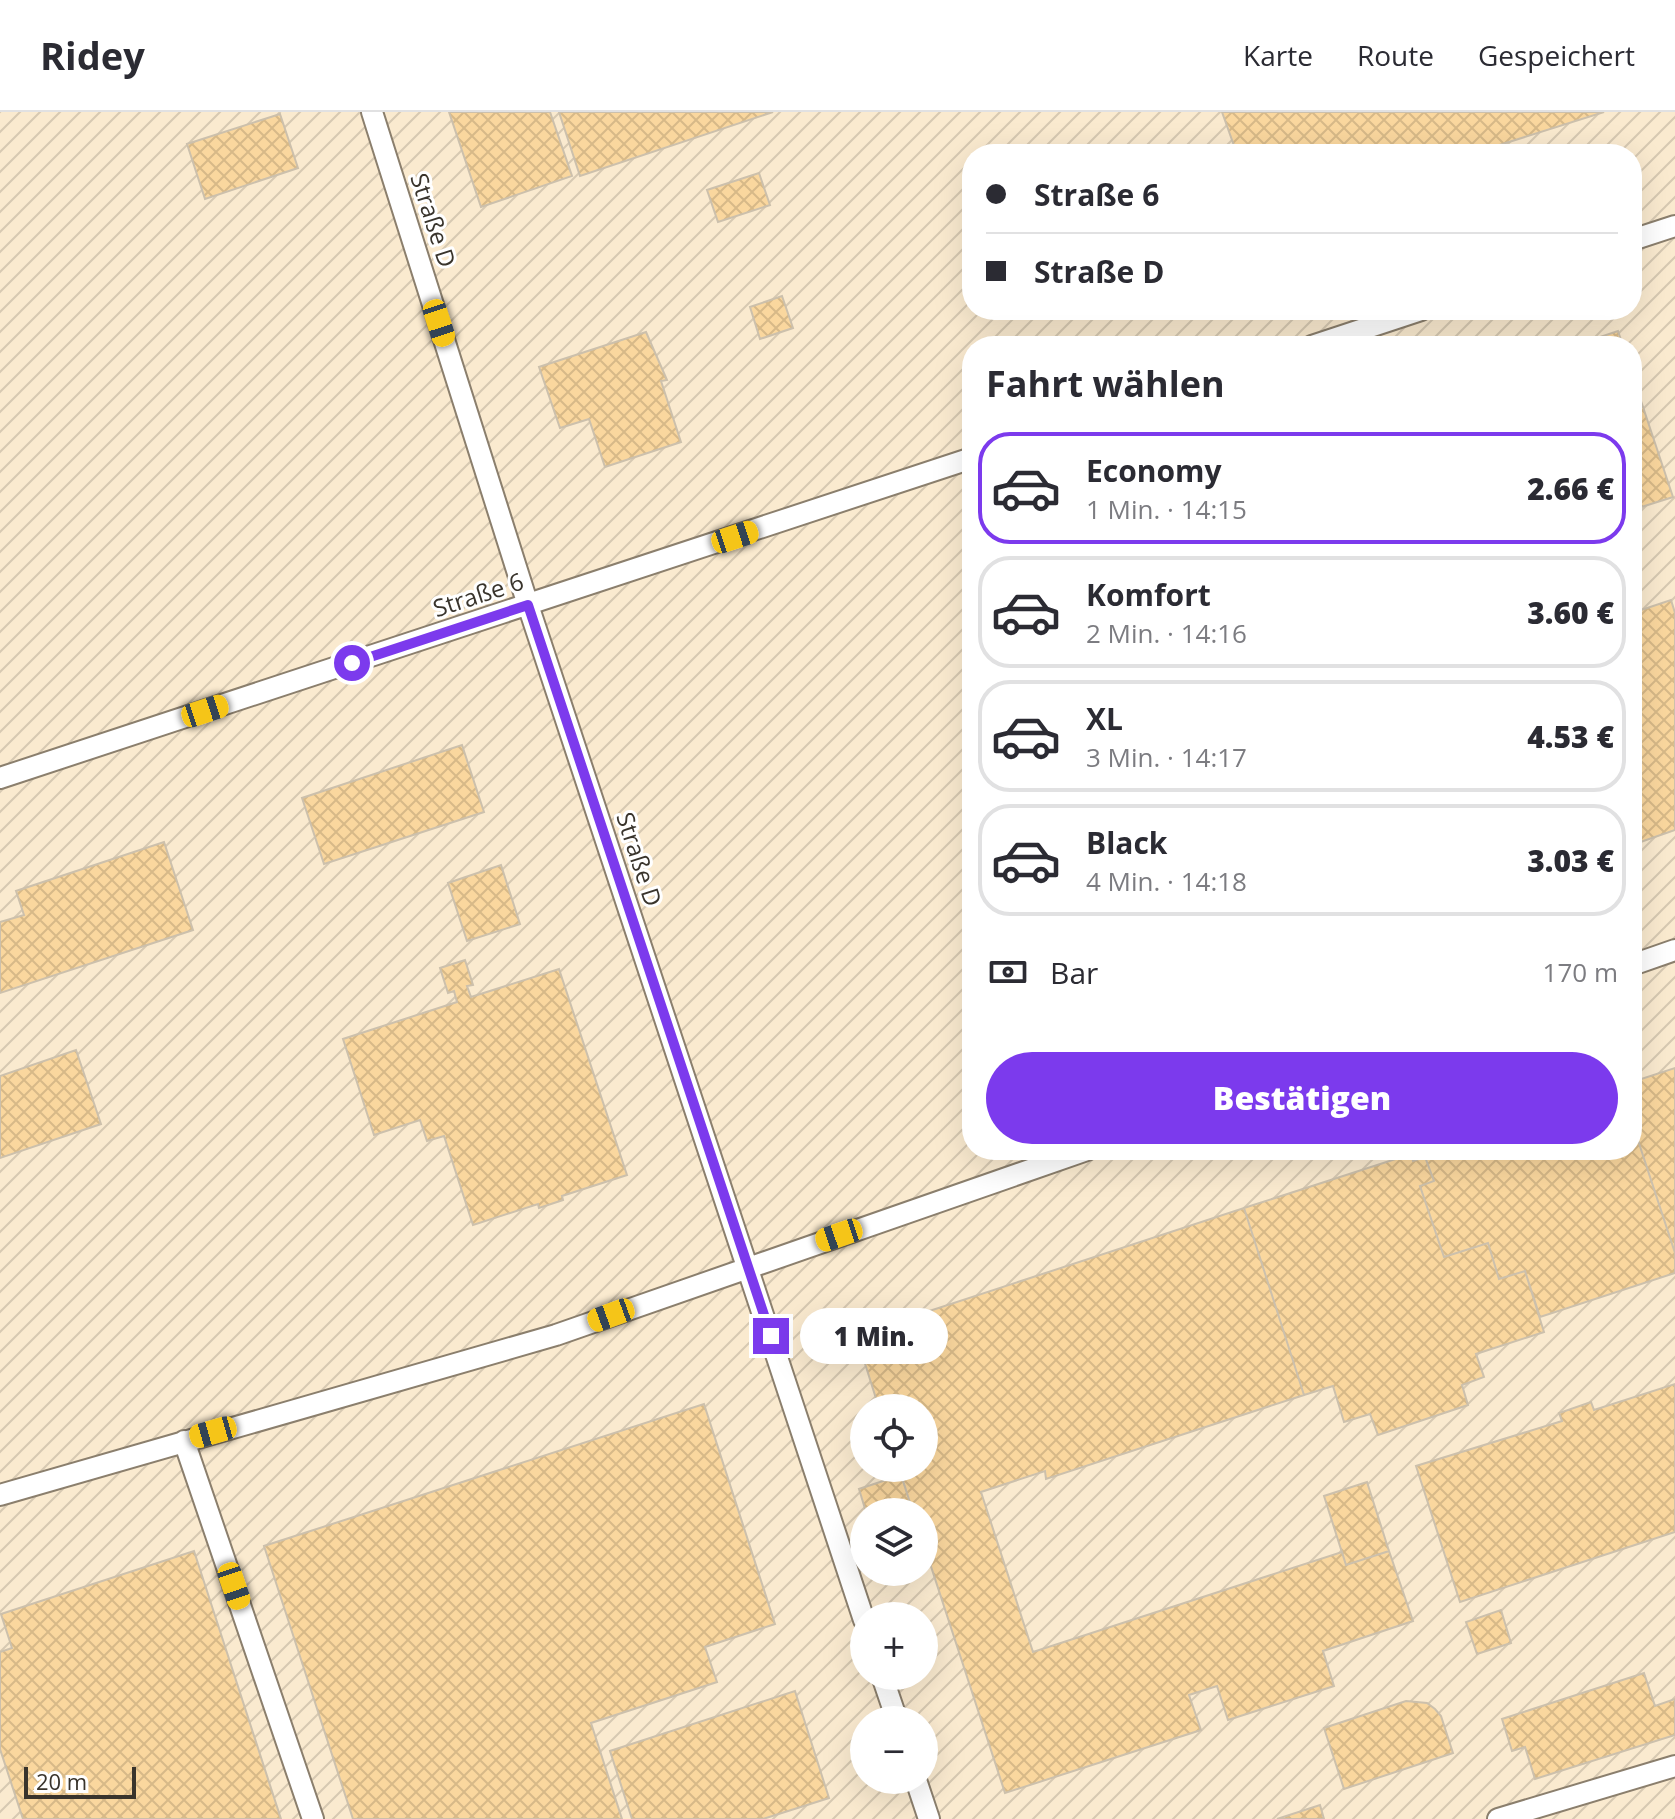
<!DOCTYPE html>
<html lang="de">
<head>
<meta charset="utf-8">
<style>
	:root { --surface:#fff; --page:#f2f2f3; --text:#2b2b33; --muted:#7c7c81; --line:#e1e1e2; --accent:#7c3aed }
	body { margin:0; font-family:"Open Sans",sans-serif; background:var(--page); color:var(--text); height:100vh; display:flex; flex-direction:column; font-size:30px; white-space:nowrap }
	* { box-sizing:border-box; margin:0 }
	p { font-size:26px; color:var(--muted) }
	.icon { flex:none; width:44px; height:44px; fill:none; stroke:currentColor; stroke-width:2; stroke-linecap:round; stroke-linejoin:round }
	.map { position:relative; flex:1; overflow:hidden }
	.side { position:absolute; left:962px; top:224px; width:680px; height:824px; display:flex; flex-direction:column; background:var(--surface); border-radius:32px; box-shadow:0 8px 32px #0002 }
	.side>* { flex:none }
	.banner { position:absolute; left:962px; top:32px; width:680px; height:176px; border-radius:32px; box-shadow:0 8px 32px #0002; display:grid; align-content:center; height:176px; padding:0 24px; background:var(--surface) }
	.buttons { position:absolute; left:850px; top:1282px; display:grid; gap:16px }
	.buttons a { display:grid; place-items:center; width:88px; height:88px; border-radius:50%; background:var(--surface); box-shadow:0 8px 32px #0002; font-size:40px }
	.scale { position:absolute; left:24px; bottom:20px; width:112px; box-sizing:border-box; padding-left:8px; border:4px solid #39342c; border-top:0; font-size:22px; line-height:28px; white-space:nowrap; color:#39342c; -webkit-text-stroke:6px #fff; paint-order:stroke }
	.end { position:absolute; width:36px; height:36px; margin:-18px; border:10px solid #7c3aed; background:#fff; box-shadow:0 0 0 4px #fff }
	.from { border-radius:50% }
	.bubble { position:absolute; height:56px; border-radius:28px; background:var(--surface); box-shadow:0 8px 32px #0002; font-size:26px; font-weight:800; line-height:56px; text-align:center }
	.car { position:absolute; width:24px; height:48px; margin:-24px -12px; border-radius:10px; box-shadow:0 0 6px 2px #0007; background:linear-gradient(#f5c518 24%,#345 0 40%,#f5c518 0 76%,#345 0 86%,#f5c518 0) }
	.banner b { display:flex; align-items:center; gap:28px; height:76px; font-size:30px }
	.banner b+b { border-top:2px solid var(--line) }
	.banner i { width:20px; height:20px; background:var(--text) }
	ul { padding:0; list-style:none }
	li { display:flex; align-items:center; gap:24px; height:112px; margin:0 16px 12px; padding:0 8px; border:4px solid var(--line); border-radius:32px }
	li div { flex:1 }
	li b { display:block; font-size:30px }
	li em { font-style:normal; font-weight:800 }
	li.current { border-color:var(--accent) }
	li>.icon { width:72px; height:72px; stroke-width:1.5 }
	h2 { padding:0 24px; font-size:36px; line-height:96px }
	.pay { display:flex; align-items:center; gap:20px; height:88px; padding:0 24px; font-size:30px }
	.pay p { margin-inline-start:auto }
	.cta { display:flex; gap:16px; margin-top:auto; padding:16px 24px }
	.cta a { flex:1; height:92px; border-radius:48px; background:var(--accent); color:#fff; font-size:32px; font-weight:800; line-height:92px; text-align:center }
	header { display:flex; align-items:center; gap:48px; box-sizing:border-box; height:112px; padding:0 40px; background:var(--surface); border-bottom:2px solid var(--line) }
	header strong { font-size:38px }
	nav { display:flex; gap:44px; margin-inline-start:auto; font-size:28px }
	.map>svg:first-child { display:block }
	.industrial { fill:url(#industrial-furrows); fill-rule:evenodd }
	.building { fill:url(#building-cross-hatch); stroke:#ccc0ac; stroke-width:2 }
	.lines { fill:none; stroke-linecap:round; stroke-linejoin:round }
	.lane-casing { stroke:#8b7f6d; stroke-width:24 }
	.lane { stroke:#fff; stroke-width:20 }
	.route { stroke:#7c3aed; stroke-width:10 }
	.labels { text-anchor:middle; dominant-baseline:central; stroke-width:6; stroke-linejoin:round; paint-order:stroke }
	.street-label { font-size:24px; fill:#39342c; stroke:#fff }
</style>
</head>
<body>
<header>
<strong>Ridey</strong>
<nav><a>Karte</a><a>Route</a><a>Gespeichert</a></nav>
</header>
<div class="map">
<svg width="1675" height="1707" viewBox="0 0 1675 1707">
	<defs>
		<pattern id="industrial-furrows" width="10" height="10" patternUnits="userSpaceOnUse" patternTransform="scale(2)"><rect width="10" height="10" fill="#faeacf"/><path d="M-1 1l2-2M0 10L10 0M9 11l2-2" fill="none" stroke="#d7c9b2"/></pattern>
		<pattern id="building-cross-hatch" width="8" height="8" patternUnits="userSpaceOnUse" patternTransform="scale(2)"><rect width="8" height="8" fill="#fad79e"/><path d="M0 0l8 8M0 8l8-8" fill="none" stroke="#d7b988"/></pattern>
	</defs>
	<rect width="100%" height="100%" fill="#fff5e5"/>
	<!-- industrial -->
	<path class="industrial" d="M0,0H1675V1707H0ZM972,42H1632V198H972ZM972,234H1632V1038H972ZM864,1296H924V1356H864ZM864,1400H924V1460H864ZM864,1504H924V1564H864ZM864,1608H924V1668H864Z"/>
	<!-- building -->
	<path class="building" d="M449,0H550L572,64L481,95Z
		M559,0H773L580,64Z
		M1222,0H1604L1471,42H1237Z
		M280,2L298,56L205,87L187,32Z
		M759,61L770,93L718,110L707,78Z
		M782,184L793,216L760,227L750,195Z
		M1618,219L1623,234H1573Z
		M646,220L667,268L661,269L681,330L605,355L589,307L560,316L539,255Z
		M1632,262L1673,385L1632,398Z
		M1671,488L1675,501V718L1632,733V501Z
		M462,633L484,700L324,752L302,686Z
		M164,730L193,818L0,881V810L24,803L16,779Z
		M501,753L520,812L467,829L448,771Z
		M465,848L473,873L467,874L471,885L559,857L627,1063L562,1084L563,1088L539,1096L538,1092L473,1113L444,1024L427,1029L420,1008L374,1023L343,927L457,890L454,879L448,881L440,856Z
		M76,938L101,1012L0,1046V964Z
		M1675,956V1141L1632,1010V970Z
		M1632,1010L1675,1141V1161L1540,1205L1525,1159L1499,1167L1488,1131L1444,1145L1420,1074L1434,1069L1425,1045L1413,1049L1411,1042L1424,1038H1632Z
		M1411,1042L1413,1049L1425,1045L1434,1069L1420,1074L1444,1145L1488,1131L1499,1167L1525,1159L1544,1220L1476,1242L1484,1265L1462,1273L1468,1293L1378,1323L1370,1302L1344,1310L1333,1274L1304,1283L1244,1096Z
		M1244,1096L1304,1283L1046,1367L1045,1359L981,1380L1033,1540L1342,1440L1346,1453L1389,1439L1413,1509L1323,1539L1334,1574L1228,1608L1217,1574L1189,1583L1201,1618L1005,1681L924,1433V1400H913L899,1356H924V1296H879L856,1223Z
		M1675,1272V1420L1460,1490L1416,1354L1562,1309L1559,1301L1591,1290L1594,1298Z
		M704,1292L775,1512L705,1535L717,1570L591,1611L622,1707H353L264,1434Z
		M901,1363L913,1400H866L859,1377Z
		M1367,1370L1389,1439L1346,1453L1324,1384Z
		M194,1439L281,1707H23L0,1637V1540L12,1536L1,1502Z
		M1501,1498L1511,1531L1477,1542L1466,1510Z
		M1644,1561L1655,1594L1675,1587V1623L1535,1667L1525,1635L1512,1639L1502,1607Z
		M795,1579L829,1686L763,1707H632L610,1639Z
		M1406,1589L1427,1591L1435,1597L1441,1604L1453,1641L1344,1677L1324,1616Z
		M1320,1693L1324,1707H1277Z"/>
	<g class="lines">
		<defs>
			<path id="lane" d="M372,0L528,493L864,1508
				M1632,128L1675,114
				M1312,234L1421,198
				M0,666L972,346
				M1632,853L1675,838
				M184,1329L313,1707
				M0,1383L556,1223L1087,1038
				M882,1564L897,1608
				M916,1668L929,1707
				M1498,1707L1675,1654"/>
		</defs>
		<!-- lane casing -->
		<use href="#lane" class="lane-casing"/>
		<!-- lane -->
		<use href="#lane" class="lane"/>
	</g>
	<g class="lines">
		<!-- route -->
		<path class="route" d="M352,551L528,493L771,1224"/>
	</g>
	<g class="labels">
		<!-- street labels -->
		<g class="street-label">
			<text transform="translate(434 108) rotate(72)">Straße D</text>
			<text transform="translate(478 482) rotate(-18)">Straße 6</text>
			<text transform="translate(640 747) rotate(72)">Straße D</text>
		</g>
	</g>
</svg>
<div class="buttons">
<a><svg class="icon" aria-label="locate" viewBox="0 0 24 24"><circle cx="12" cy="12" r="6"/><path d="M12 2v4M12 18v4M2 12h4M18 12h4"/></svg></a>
<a><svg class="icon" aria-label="layers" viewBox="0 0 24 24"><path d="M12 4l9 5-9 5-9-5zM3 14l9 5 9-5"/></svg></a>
<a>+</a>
<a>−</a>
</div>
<div class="scale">20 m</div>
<i class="end from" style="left:352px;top:551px"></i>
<i class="end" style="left:771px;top:1224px"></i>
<div class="bubble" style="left:800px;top:1196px;width:148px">1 Min.</div>
<i class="car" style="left:439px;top:211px;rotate:162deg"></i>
<i class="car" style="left:735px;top:425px;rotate:72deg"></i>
<i class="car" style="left:205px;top:599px;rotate:72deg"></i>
<i class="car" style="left:839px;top:1123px;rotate:251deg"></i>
<i class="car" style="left:611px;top:1203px;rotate:250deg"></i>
<i class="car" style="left:213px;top:1320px;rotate:254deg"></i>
<i class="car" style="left:234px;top:1474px;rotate:161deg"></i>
<div class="banner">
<b><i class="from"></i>Straße 6</b>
<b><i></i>Straße D</b>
</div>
<section class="side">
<h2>Fahrt wählen</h2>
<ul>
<li class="current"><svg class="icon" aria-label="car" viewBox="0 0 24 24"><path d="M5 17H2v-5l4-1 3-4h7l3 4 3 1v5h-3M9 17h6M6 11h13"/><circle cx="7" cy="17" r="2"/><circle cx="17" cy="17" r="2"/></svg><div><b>Economy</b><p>1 Min. · 14:15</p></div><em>2.66 €</em></li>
<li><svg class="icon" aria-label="car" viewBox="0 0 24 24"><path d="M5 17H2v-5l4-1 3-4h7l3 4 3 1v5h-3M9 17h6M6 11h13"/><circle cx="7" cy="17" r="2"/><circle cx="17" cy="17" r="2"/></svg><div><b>Komfort</b><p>2 Min. · 14:16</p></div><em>3.60 €</em></li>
<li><svg class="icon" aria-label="car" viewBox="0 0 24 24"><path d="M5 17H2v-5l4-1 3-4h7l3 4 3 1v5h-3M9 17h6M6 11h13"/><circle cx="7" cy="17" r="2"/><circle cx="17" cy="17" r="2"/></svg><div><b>XL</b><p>3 Min. · 14:17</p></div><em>4.53 €</em></li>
<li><svg class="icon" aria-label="car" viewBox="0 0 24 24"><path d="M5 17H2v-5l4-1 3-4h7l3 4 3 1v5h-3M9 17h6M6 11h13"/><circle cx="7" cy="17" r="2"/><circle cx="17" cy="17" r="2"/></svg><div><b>Black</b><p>4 Min. · 14:18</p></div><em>3.03 €</em></li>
</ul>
<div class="pay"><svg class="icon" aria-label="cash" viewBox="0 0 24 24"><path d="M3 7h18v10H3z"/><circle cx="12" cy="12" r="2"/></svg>Bar<p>170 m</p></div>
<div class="cta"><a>Bestätigen</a></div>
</section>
</div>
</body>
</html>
